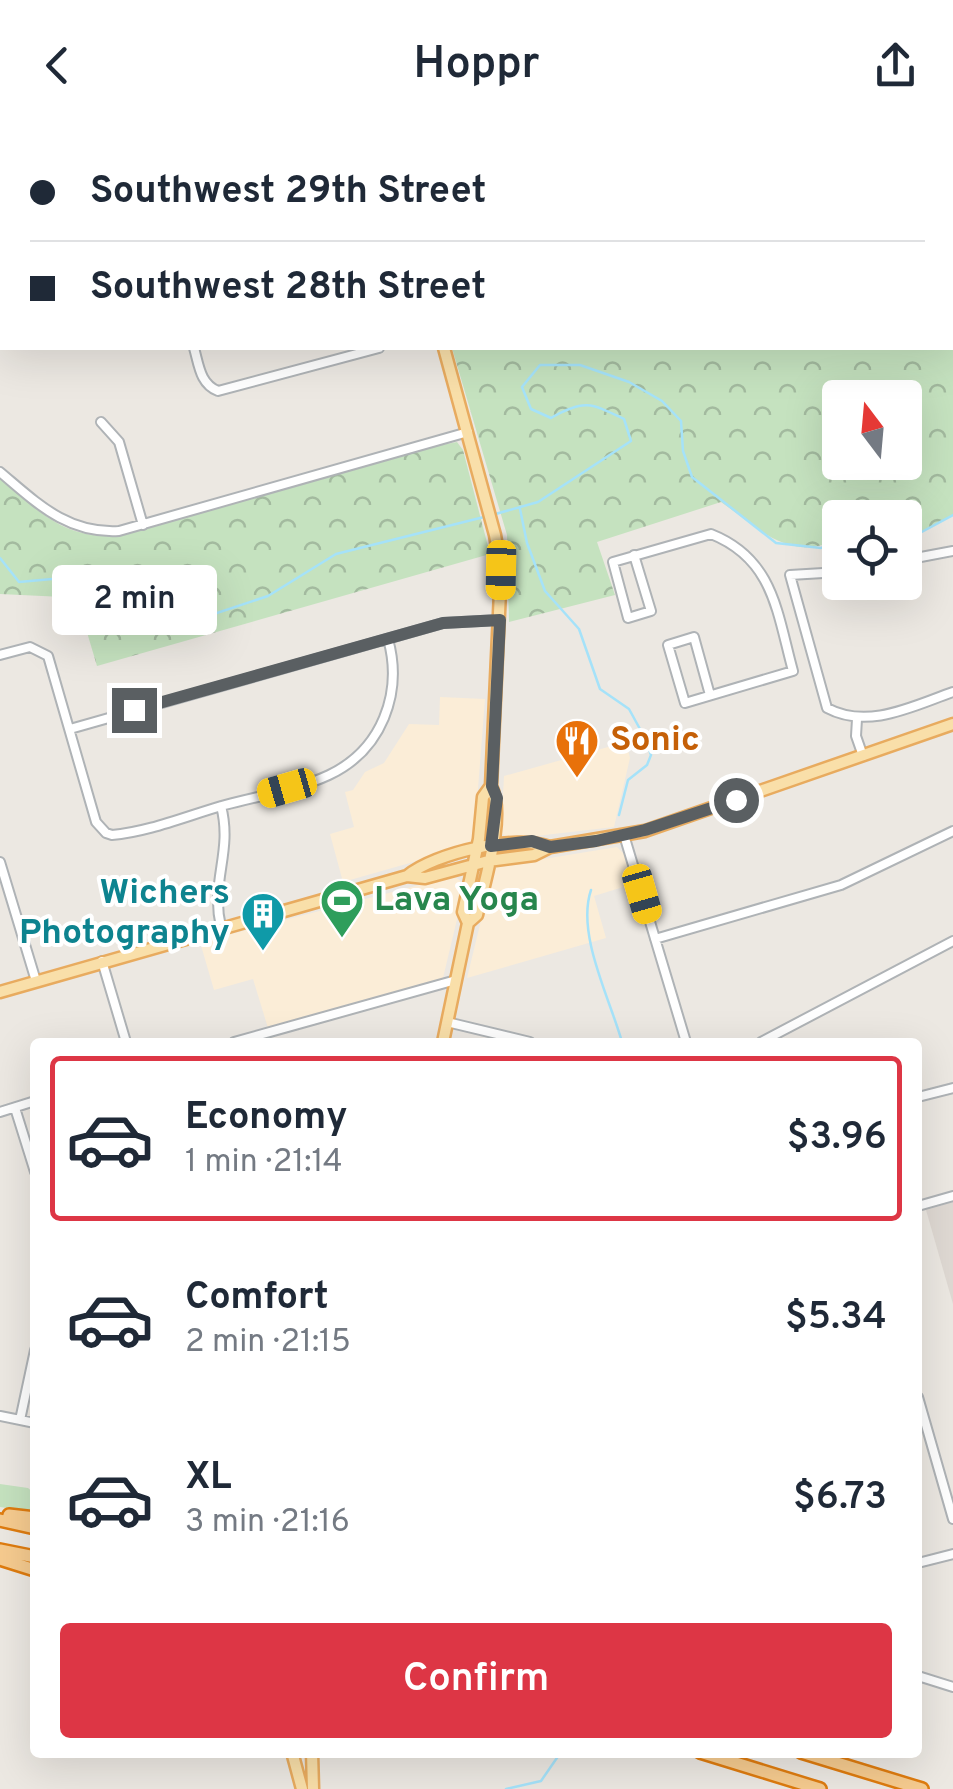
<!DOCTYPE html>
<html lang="en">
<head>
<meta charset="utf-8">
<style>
	:root { --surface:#fff; --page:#f6f6f7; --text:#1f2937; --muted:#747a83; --line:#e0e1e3; --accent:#dd3645 }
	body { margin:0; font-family:Overpass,sans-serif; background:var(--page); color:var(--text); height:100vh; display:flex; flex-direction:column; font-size:38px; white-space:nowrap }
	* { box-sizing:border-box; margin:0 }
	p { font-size:32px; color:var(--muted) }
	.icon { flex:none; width:55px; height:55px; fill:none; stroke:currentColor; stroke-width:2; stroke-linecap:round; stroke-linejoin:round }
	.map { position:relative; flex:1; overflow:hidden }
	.sheet { position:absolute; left:30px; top:908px; width:892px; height:720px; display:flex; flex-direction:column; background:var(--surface); border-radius:10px; box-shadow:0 10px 40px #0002 }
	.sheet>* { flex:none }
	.guide { position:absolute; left:0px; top:0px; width:955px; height:220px; box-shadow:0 10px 40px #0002; display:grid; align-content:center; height:220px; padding:0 30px; background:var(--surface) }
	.needle { width:65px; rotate:344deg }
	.tools { position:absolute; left:822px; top:250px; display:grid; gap:20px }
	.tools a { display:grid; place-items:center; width:100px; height:100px; border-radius:10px; background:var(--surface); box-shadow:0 10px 40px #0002; font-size:50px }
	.end { position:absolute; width:45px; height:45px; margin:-22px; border:12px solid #5a5f62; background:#fff; box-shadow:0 0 0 5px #fff }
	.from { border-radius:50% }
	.bubble { position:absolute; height:70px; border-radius:10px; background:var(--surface); box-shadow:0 10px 40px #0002; font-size:32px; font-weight:600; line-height:70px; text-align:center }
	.car { position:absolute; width:30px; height:60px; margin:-30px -15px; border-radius:12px; box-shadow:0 0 8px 2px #0007; background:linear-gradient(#f5c518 24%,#345 0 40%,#f5c518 0 76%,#345 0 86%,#f5c518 0) }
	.guide b { display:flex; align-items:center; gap:35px; height:95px; font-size:38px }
	.guide b+b { border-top:2px solid var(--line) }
	.guide i { width:25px; height:25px; background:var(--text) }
	ul { padding:18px 0 0; list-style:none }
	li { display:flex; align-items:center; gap:30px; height:165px; margin:0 20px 15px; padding:0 10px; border:5px solid transparent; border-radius:10px }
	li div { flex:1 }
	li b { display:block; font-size:38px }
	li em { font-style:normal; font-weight:600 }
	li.active { border-color:var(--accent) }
	li>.icon { width:90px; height:90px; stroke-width:1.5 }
	.button { display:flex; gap:20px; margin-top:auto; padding:20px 30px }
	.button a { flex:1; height:115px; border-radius:10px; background:var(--accent); color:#fff; font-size:40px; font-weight:600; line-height:115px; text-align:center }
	header { display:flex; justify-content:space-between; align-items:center; height:130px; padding:0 30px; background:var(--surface); font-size:45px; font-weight:600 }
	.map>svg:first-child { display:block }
	.commercial { fill:#fbedd7 }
	.education { fill:#dfd9d3 }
	.green { fill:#c5e2bf }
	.forest { fill:url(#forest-crowns); fill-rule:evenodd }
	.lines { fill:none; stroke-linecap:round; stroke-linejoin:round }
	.stream { stroke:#a5e2f9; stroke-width:2.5 }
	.minor-casing { stroke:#afb3b6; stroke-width:12 }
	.major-casing { stroke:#e8ab5f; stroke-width:15 }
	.highway-casing { stroke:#df7c0f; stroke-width:16 }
	.minor { stroke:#fff; stroke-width:8 }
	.major { stroke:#f9dfa9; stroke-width:10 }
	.highway { stroke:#f6cb8f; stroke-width:11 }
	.route { stroke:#5a5f62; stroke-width:12 }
	.labels { text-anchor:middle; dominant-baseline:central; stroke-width:8; stroke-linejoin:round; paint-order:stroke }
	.food-label { font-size:35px; font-weight:bold; fill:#c56008; stroke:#fff; text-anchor:start }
	.culture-label { font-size:35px; font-weight:bold; fill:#0d838f; stroke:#fff; text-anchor:end }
	.leisure-label { font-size:35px; font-weight:bold; fill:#27864d; stroke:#fff; text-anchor:start }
</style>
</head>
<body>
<header><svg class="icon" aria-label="back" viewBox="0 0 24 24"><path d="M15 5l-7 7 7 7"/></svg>Hoppr<svg class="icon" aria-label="share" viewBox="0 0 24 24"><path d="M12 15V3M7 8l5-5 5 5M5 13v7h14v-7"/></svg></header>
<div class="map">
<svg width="953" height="1659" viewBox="0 0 953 1659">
	<defs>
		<pattern id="forest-crowns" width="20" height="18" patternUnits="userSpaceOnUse" patternTransform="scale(2.5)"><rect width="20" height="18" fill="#c5e2bf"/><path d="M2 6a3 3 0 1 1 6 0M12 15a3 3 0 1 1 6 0" fill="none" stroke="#a3ba9f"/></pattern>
	</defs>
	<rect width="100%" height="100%" fill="#ece8e2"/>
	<!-- commercial -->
	<path class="commercial" d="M440,567L485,569L474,710L466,717L343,752L330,704L354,697L345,662L353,660L365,642L384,633L409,594L439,595Z
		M626,612L630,628L614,697L510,709L501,703L504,646Z
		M617,717L624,724L633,754L594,766L606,808L467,848L494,737Z
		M454,746L461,751L464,760L443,848L268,898L253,849L214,860L200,812Z"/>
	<!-- education -->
	<path class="education" d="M953,1072V1174L926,1080Z"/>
	<!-- green -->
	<path class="green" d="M0,1354L28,1358L35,1364V1382L0,1377Z"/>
	<!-- forest -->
	<path class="forest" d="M395,0H953V385L905,411V388H840V408C790,434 760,399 721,372L597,412L615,465L509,492L507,405L452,218H952V2ZM840,268H905V332H840Z
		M457,312L463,320L490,424L97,536L86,499L63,467L0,464V349C43,383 61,409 121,406L426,318Z"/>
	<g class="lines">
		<!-- stream -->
		<path class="stream" d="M520,379L527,413L545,461L579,499L600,559L629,579L646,610L651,625L647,635L628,650L619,685
			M492,385L538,372L631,311L624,289C591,273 584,269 551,288L531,279L522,257L540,235H580L629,252L662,271L681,291L683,321L692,347L776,413L821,418L840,408
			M905,411L953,385
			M0,428L19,452L108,444L193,491L268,466L336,424L484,387
			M591,760C576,804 610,869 622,912
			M506,1659L541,1651L561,1622"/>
		<defs>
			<path id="minor" d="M101,0L102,2
				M212,0L213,2
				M368,2L377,0
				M0,15L2,19
				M0,214L2,213
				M194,218C199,235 200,254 218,261L379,218
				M101,292L119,312L143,395
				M0,342C37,373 67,404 119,401L468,302
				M634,425L651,481L628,488L613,432L711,404C774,429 777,483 793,541L685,573L668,515L694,507L710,565
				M905,430L953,421
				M840,442L790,445L827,578C868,600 913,576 953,562
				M0,525L30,517L48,526L96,692L106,703L112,705C149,702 189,685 225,675C258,666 297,660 329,645C382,620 403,563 388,509
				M857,589L856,606L863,626
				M70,599L443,493L499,490
				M624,705L686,912
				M0,732L36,851
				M221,797C210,751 233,722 221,676
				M655,809L841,755L953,701
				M102,831L126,912
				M447,892L530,912
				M234,912L456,850
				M761,912L953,811
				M918,967L953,958
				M15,978L35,1042
				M0,982L35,971
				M918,1076L953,1066
				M918,1267L953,1389
				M0,1286L35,1293
				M20,1290L35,1220
				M918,1433L953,1424
				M918,1546L953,1557"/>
			<path id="major" d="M383,0L384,2
				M407,746C435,723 515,704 550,717
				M468,793L463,782L479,709L483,667L491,656
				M0,862L407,746L425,748L488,731L534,725L550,717L645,701L953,594
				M443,912L468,793L477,785C484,752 506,686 491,656L501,440L495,405L444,218
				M292,1622L302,1659
				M312,1622L313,1659"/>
			<path id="highway" d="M9,1385L35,1388
				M0,1390L35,1398
				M0,1420L35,1427
				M0,1429L35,1440
				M700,1622L820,1659
				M801,1622L922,1659"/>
		</defs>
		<!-- minor casing -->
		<use href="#minor" class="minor-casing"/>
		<!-- major casing -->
		<use href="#major" class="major-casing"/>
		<!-- highway casing -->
		<use href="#highway" class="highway-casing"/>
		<!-- minor -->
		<use href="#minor" class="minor"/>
		<!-- major -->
		<use href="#major" class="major"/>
		<!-- highway -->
		<use href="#highway" class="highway"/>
	</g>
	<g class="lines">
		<!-- route -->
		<path class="route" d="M134,580L443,493L500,490L492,656L497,668L491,716L532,711L550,717L596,711L645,700L736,670"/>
	</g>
	<!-- icons -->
	<defs>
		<symbol id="restaurant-pin" viewBox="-11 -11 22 30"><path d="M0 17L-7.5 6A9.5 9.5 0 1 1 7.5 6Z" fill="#e8710a" stroke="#fff"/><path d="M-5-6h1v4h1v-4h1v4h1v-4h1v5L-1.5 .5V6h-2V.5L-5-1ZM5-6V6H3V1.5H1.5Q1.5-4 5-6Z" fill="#fff"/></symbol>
		<symbol id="stadium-pin" viewBox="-11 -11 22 30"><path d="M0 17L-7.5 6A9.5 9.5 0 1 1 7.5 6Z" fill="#2e9e5b" stroke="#fff"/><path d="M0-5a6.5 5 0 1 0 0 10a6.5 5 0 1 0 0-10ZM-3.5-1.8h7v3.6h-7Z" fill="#fff"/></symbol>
		<symbol id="building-pin" viewBox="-11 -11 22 30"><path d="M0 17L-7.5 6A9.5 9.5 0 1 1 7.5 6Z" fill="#0f9aa8" stroke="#fff"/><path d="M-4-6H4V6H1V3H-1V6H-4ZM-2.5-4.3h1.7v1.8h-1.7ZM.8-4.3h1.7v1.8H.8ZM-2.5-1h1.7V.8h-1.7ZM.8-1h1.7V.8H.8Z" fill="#fff"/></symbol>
	</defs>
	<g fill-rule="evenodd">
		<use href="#restaurant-pin" x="552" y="586" width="50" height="68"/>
		<use href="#stadium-pin" x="317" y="746" width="50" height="68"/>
		<use href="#building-pin" x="238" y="759" width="50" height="68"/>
	</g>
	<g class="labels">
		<!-- food labels -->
		<g class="food-label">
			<text x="610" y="611">Sonic</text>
		</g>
		<!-- culture labels -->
		<g class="culture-label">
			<text x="230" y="764">Wichers<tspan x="230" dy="40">Photography</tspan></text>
		</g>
		<!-- leisure labels -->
		<g class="leisure-label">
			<text x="374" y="771">Lava Yoga</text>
		</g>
	</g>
</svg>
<div class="tools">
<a><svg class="needle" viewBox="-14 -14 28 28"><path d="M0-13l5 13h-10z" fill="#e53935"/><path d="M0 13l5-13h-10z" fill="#747a83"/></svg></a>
<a><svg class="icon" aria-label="locate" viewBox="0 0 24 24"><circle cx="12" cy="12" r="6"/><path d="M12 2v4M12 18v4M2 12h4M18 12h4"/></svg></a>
</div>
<i class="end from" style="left:736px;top:670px"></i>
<i class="end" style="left:134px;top:580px"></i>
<div class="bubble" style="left:52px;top:435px;width:165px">2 min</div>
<i class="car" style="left:501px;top:440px;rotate:181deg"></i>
<i class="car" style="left:287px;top:658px;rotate:254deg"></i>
<i class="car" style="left:642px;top:764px;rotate:164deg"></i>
<div class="guide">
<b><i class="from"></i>Southwest 29th Street</b>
<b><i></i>Southwest 28th Street</b>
</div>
<section class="sheet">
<ul>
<li class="active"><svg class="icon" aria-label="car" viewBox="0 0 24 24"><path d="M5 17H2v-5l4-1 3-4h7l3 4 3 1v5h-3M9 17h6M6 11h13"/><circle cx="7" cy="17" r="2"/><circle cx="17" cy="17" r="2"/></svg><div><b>Economy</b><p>1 min · 21:14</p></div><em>$3.96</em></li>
<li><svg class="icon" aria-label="car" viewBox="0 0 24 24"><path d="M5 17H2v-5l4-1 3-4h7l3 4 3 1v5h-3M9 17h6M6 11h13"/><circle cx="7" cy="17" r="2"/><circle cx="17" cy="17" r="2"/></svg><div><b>Comfort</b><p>2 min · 21:15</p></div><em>$5.34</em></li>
<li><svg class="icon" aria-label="car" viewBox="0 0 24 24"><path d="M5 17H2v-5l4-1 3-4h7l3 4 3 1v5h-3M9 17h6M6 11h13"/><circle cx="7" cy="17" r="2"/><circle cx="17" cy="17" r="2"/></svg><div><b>XL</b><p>3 min · 21:16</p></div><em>$6.73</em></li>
</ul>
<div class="button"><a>Confirm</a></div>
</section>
</div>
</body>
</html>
